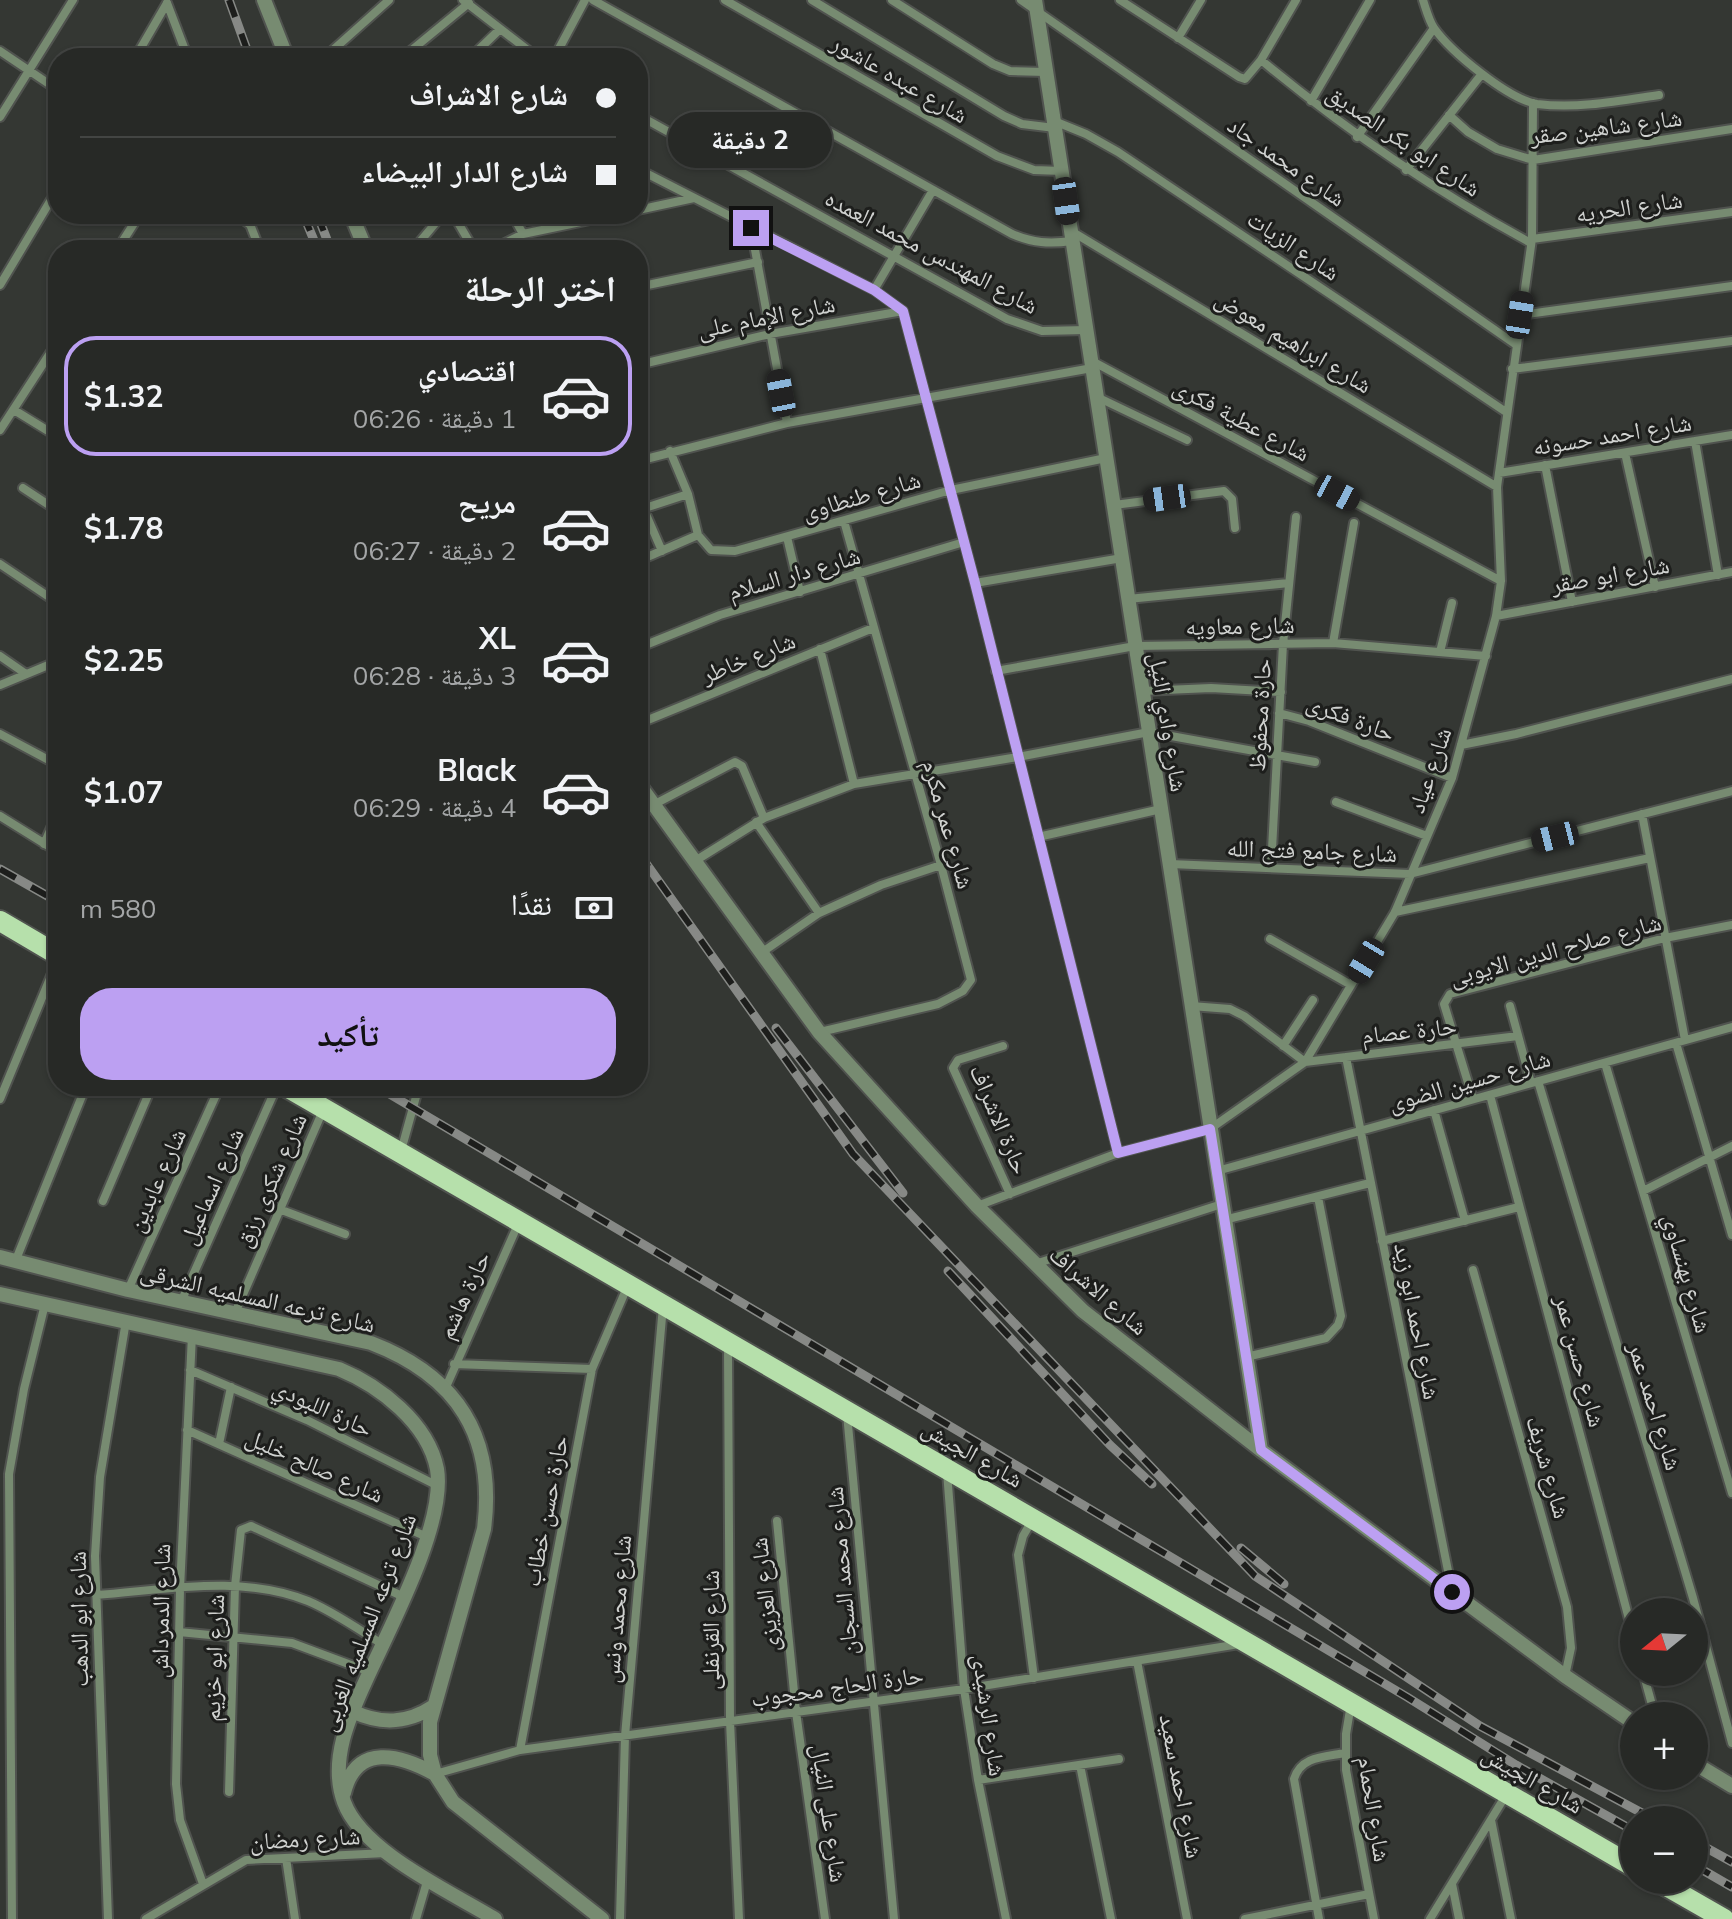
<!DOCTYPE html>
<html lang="ar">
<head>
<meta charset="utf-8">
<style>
	:root { --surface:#272926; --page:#2f312e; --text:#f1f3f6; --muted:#a4a6a7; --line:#434543; --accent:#bca0f2 }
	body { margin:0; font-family:Mulish,"Noto Naskh Arabic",sans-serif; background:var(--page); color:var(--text); direction:rtl; height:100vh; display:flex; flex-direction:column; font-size:30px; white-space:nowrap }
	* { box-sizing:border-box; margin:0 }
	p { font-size:26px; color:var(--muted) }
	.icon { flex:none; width:44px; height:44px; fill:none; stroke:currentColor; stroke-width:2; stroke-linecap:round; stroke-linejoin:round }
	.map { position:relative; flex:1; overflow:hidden; direction:ltr }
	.sheet { position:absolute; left:48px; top:240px; width:600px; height:856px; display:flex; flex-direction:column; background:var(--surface); border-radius:32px; box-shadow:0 2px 6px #0004,0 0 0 2px var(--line); direction:rtl }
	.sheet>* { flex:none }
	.banner { position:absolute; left:48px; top:48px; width:600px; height:176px; border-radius:32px; box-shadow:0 2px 6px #0004,0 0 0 2px var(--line); direction:rtl; display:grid; align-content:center; height:176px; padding:0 32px; background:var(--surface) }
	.needle { width:52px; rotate:252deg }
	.tools { position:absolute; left:1620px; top:1598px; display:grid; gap:16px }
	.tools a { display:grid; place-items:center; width:88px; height:88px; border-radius:50%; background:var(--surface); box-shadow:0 2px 6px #0004,0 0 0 2px var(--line); font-size:40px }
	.end { position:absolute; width:36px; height:36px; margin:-18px; border:10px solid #bca0f2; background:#111; box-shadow:0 0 0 4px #111 }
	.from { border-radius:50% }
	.bubble { position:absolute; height:56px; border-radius:28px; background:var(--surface); box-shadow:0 2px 6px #0004,0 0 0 2px var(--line); font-size:26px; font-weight:700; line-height:56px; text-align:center; direction:rtl }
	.car { position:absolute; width:24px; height:48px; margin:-24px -12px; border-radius:10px; box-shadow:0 0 6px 2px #0007; background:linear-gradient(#222 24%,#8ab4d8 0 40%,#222 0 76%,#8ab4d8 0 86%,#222 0) }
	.banner b { display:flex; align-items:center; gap:28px; height:76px; font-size:30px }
	.banner b+b { border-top:2px solid var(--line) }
	.banner i { width:20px; height:20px; background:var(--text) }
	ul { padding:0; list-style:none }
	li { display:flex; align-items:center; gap:24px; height:120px; margin:0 16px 12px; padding:0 16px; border:4px solid transparent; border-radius:32px }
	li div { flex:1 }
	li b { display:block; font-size:30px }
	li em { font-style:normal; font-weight:700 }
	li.on { border-color:var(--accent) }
	li>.icon { width:72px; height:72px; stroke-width:1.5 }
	h2 { padding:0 32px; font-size:36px; line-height:96px }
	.pay { display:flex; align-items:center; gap:20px; height:88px; padding:0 32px; font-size:30px }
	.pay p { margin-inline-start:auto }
	.primary-button { display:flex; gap:16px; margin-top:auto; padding:16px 32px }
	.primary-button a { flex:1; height:92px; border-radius:32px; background:var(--accent); color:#111; font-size:32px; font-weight:700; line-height:92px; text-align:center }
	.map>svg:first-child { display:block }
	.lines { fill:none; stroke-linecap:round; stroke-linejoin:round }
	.minor-casing { stroke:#50534f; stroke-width:12 }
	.tertiary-casing { stroke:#50534f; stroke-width:18 }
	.primary-casing { stroke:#50534f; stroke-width:24 }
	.minor { stroke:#778b71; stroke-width:8 }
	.tertiary { stroke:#778b71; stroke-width:14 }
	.primary { stroke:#b6e0ab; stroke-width:20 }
	.rail-casing { stroke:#878986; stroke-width:9 }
	.rail { stroke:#1d1e1c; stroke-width:6; stroke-dasharray:18; stroke-linecap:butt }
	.route { stroke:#bca0f2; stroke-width:10 }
	.labels { text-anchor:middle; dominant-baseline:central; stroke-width:6; stroke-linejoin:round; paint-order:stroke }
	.street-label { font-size:24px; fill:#d0d2d0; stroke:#1d1e1c }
</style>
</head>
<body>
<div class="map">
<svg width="1732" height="1919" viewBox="0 0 1732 1919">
	<rect width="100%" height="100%" fill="#343733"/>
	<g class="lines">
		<defs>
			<path id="minor" d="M463,0L538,58
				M593,0L1012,234C1033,243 1049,244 1072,241
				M725,0L997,156L1034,170L1062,171
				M812,0L1004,116L1022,124L1055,128
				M892,0L993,64L1010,71L1046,72
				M1021,0L1515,344
				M1120,0L1239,77L1245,79L1261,60L1296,0
				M1423,0C1426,9 1429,21 1434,28C1451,52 1508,99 1537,104C1578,109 1619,101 1659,95
				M167,3L188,58
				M1178,38L1201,0
				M0,51L58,90
				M135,58L167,3
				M324,58L389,0
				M402,58L469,3
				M470,58L499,30
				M554,58L585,0
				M1261,60C1347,131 1433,190 1531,243
				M1311,101L1370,0
				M638,115L1007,319L1042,331L1086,330
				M1449,115L1468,132L1497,149L1533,160L1732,129
				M0,117L73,0
				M1054,121L1086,134L1118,152L1506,412
				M1357,137L1434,28
				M638,169L874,290L903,311L975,583L1118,1153
				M1406,170L1481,75
				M638,210L694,198
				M236,214L249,224
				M246,214L260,250
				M453,214L474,250
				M512,214L523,234
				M751,228L787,423
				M1071,231L1497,487
				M1532,239L1732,212
				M117,250L140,214
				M413,250L443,214
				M491,250L523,234L619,214
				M0,285L58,188
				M638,287L758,262
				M874,290L933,190
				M1520,315L1732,286
				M1092,361L1501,581
				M638,365L770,334L903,311
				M1512,369L1732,341
				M1097,397L1187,440
				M14,410L58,437
				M0,430L58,341
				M1695,441L1718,575
				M670,451L688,494L698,535
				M1625,453L1655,587
				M638,461L787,423L1092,368
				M1545,465L1572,602
				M1499,473L1732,435
				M23,488L58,511
				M638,496L662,551
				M1114,505L1224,491L1232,499L1235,528
				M645,508L688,494
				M787,537L800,592
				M638,561L698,535L711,550L735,551L951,490L1106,458
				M0,564L58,603
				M975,583L1122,558
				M1128,599L1289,583
				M1496,616L1732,572
				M1333,643L1354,523
				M638,648L720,615L964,542
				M820,649L854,784
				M1440,652L1452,603
				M0,656L26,674
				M996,671L1135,646L1333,643L1486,656
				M0,685L58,661
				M1142,691L1211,688L1281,692
				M1279,713L1309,721L1452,778
				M638,724L873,628
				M0,734L58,765
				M1461,745L1516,734L1732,679
				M1336,802L1427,836
				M653,805L735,762L742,766L764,818
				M1642,814L1685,1040
				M0,816L58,852
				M756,822L819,913
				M1038,837L1161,809
				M44,844L58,812
				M695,861L764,818L854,784L1018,757L1149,732L1315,762
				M1170,864L1410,874L1732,791
				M1271,868L1283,644L1296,517
				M1395,912L1650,858
				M1270,939L1351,985
				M761,953L819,913L881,885L941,865
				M1191,1006L1230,1009L1244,1016L1305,1062L1518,1036
				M1510,1006L1531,1083
				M820,1032L938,1004L963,991L971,980L941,865L844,521
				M1676,1043L1732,1235
				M1003,1046L958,1060L953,1068L1010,1194
				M1283,1046L1313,1000
				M1346,1057L1452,1591
				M1605,1063L1732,1493
				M1538,1081L1693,1598L1732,1743
				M1490,1095L1634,1638
				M0,1099L58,959
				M1473,1099L1444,1004L1450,994L1665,938L1732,925
				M1434,1110L1465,1221
				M401,1151L419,1086
				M1217,1171L1732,1027
				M1643,1191L1732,1146
				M103,1201L152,1086
				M977,1206L1118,1153L1210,1129L1305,1062L1395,912L1452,778L1496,616L1501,581L1497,487L1532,239L1533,103
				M279,1209L345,1234
				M1224,1220L1370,1183
				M1382,1241L1519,1207
				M15,1262L86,1086
				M1035,1264L1222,1204
				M1473,1270L1567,1607L1571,1648L1565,1676
				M128,1290L220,1086
				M181,1302L277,1086
				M235,1313L324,1108
				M192,1335L180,1589L176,1784L180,1820L203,1884
				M728,1346L730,1721L739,1919
				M1246,1357L1326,1338L1338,1325L1341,1316L1318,1197
				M454,1364L592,1369
				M190,1370L307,1420L436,1485
				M446,1387L519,1222
				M847,1414L894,1919
				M187,1430L427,1537
				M219,1444L231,1387
				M947,1472L964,1689L978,1780L1006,1919
				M1033,1519L1023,1536L1018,1555L1034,1678
				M777,1521L796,1712L825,1919
				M96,1595C166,1590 241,1574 308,1601C334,1612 358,1629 382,1644
				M179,1632L292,1643L370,1672
				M1137,1661L1187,1919
				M1643,1672L1655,1716
				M1351,1704L1346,1734V1770L1374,1919
				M520,1750L592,1369L628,1285
				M1080,1765L1111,1919
				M435,1774L520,1750L964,1689L1239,1644
				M978,1780L1119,1759
				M229,1792L235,1586L241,1530L251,1526L404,1597
				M1491,1820L1511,1919
				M286,1858L295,1919
				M1452,1884L1459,1919
				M12,1919L9,1474L24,1389L45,1304
				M108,1919L95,1556L100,1477L126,1321
				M146,1919L246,1860L386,1853
				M416,1919L428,1878
				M620,1919L625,1736L663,1306
				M1245,1919L1369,1894
				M1319,1919L1294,1779C1301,1756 1325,1757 1345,1753
				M1430,1919L1506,1795"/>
			<path id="tertiary" d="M264,0L287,58
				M1035,0L1261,1450
				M351,214L366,250
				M638,783L819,1032L977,1206L1083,1311L1261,1450L1565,1676L1634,1723
				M0,1257L128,1290L371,1343C457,1376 496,1436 484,1529L430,1722V1755L435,1774L453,1802L602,1919
				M0,1294L339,1369C380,1386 428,1423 437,1469C446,1524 389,1629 366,1680C349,1717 329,1761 344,1802C362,1852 451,1892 495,1919
				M352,1711C381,1725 407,1724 434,1706
				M1694,1763L1732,1786
				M344,1793C356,1742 401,1755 435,1774"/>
			<path id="primary" d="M0,921L58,955
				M285,1086L1634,1867
				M1656,1880L1724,1919"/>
		</defs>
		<!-- minor casing -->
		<use href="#minor" class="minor-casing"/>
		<!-- tertiary casing -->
		<use href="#tertiary" class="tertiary-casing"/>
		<!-- primary casing -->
		<use href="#primary" class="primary-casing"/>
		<!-- minor -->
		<use href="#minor" class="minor"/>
		<!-- tertiary -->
		<use href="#tertiary" class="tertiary"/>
		<!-- primary -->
		<use href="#primary" class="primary"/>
		<defs>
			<path id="rail" d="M229,0L250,58
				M303,214L318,250
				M317,214L331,250
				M638,852L853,1154L1255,1576L1480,1726L1655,1820
				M0,869L58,902
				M776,1028L903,1193
				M376,1086L1407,1697L1516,1765L1634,1831
				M948,1271L1110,1445L1152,1484
				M1241,1548L1284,1584
				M1694,1841L1732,1862
				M1694,1865L1732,1887"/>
		</defs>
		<!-- rail casing -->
		<use href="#rail" class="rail-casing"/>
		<!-- rail -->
		<use href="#rail" class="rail"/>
	</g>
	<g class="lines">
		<!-- route -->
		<path class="route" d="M751,228L874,290L903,311L975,583L1118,1153L1210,1129L1261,1450L1452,1592"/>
	</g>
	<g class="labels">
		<!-- street labels -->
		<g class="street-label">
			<text transform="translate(900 78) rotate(30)">شارع عبده عاشور</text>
			<text transform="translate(1606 126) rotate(-7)">شارع شاهين صقر</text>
			<text transform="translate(1404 140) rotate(34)">شارع ابو بكر الصديق</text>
			<text transform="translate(1287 161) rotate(35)">شارع محمد جاد</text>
			<text transform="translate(1629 206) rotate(-8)">شارع الحريه</text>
			<text transform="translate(1294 245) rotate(34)">شارع الزيات</text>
			<text transform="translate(932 251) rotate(28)">شارع المهندس محمد العمده</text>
			<text transform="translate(766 316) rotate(-11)">شارع الإمام على</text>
			<text transform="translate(1294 341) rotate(31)">شارع ابراهيم معوض</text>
			<text transform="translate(1242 419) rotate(28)">شارع عطية فكرى</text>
			<text transform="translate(1612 434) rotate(-9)">شارع احمد حسونه</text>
			<text transform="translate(861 495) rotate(-16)">شارع طنطاوى</text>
			<text transform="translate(794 573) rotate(-16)">شارع دار السلام</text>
			<text transform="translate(1610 574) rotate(-10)">شارع ابو صقر</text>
			<text transform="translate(1240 625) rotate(-1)">شارع معاويه</text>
			<text transform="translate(748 657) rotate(-22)">شارع خاطر</text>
			<text transform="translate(1259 715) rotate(-87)">حارة محفوظ</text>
			<text transform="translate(1351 717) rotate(21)">حارة فكرى</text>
			<text transform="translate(1169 722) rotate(81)">شارع وادي النيل</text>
			<text transform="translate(1429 770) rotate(-71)">شارع عياد</text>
			<text transform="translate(949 824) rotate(74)">شارع عمر مكرم</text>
			<text transform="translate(1312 850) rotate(2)">شارع جامع فتح الله</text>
			<text transform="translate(1555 949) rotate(-15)">شارع صلاح الدين الايوبى</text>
			<text transform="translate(1409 1030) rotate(-6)">حارة عصام</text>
			<text transform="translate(1469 1080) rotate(-16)">شارع حسين الضوى</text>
			<text transform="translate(1000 1119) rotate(67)">حارة الاشراف</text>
			<text transform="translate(156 1180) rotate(-66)">شارع عابدين</text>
			<text transform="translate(270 1180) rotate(-66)">شارع شكرى رزق</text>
			<text transform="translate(211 1186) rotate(-66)">شارع اسماعيل</text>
			<text transform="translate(1688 1273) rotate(74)">شارع بهنساوي</text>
			<text transform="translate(1099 1290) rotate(41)">شارع الاشراف</text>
			<text transform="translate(463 1295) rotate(-65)">حارة هاشم</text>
			<text transform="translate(258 1297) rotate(13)">شارع ترعه المسلميه الشرقى</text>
			<text transform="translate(1418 1321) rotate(79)">شارع احمد ابو زيد</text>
			<text transform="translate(1581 1361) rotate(75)">شارع حسن عمر</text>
			<text transform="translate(1656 1406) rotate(73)">شارع احمد عمر</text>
			<text transform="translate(323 1407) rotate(25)">حارة اللبودي</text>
			<text transform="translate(973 1453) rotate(30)">شارع الجيش</text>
			<text transform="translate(315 1465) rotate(24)">شارع صالح خليل</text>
			<text transform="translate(1549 1467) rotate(74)">شارع شريف</text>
			<text transform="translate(545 1511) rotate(-79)">حارة حسن خطاب</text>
			<text transform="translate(841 1571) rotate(-95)">شارع محمد السجان</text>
			<text transform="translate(764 1595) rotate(-96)">شارع العزيزى</text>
			<text transform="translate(616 1609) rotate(-85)">شارع محمد ونس</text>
			<text transform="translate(160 1611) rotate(-89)">شارع الدمرداش</text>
			<text transform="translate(78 1619) rotate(-91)">شارع ابو الدهب</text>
			<text transform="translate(367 1622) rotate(-69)">شارع ترعه المسلميه الغربى</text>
			<text transform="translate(710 1630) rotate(-90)">شارع القرنفلى</text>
			<text transform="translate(213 1658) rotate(-88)">شارع ابو خزيم</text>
			<text transform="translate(837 1686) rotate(-8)">حارة الحاج محجوب</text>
			<text transform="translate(990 1715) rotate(82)">شارع الرشيدى</text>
			<text transform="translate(1533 1779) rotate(30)">شارع الجيش</text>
			<text transform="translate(1182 1786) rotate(79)">شارع احمد سعيد</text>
			<text transform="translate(1375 1809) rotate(81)">شارع الحمام</text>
			<text transform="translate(830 1813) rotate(82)">شارع على النيال</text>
			<text transform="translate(305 1838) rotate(-3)">شارع رمضان</text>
		</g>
	</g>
</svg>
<div class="tools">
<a><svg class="needle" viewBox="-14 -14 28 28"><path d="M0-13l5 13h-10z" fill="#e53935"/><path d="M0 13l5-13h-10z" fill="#a4a6a7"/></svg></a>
<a>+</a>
<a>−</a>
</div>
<i class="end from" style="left:1452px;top:1592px"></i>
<i class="end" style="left:751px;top:228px"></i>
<div class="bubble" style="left:668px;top:112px;width:164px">2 دقيقة</div>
<i class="car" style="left:1066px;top:201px;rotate:172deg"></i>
<i class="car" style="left:1520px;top:315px;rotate:9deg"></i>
<i class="car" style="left:781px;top:393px;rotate:349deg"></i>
<i class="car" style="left:1337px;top:493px;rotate:118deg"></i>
<i class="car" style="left:1167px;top:498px;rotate:262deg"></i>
<i class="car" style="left:1555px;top:837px;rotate:256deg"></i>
<i class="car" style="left:1366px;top:961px;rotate:211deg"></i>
<div class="banner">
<b><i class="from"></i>شارع الاشراف</b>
<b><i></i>شارع الدار البيضاء</b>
</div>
<section class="sheet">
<h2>اختر الرحلة</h2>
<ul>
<li class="on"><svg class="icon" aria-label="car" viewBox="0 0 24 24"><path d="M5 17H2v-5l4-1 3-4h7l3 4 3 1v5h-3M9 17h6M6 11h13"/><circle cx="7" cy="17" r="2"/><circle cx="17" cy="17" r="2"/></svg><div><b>اقتصادي</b><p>1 دقيقة · 06:26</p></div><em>$1.32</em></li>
<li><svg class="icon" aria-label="car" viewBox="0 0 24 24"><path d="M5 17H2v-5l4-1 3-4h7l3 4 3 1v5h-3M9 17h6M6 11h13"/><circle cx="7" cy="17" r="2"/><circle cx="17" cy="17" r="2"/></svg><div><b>مريح</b><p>2 دقيقة · 06:27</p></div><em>$1.78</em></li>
<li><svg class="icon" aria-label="car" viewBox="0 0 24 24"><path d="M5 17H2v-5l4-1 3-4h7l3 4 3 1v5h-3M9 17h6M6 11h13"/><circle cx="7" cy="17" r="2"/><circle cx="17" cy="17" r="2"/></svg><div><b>XL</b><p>3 دقيقة · 06:28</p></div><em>$2.25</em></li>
<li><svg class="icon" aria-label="car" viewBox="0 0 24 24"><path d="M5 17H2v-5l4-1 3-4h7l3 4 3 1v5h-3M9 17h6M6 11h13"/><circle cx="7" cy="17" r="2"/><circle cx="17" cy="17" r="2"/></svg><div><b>Black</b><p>4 دقيقة · 06:29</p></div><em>$1.07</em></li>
</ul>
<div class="pay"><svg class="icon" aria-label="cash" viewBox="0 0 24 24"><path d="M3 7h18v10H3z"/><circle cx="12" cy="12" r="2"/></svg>نقدًا<p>580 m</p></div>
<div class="primary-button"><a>تأكيد</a></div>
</section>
</div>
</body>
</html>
